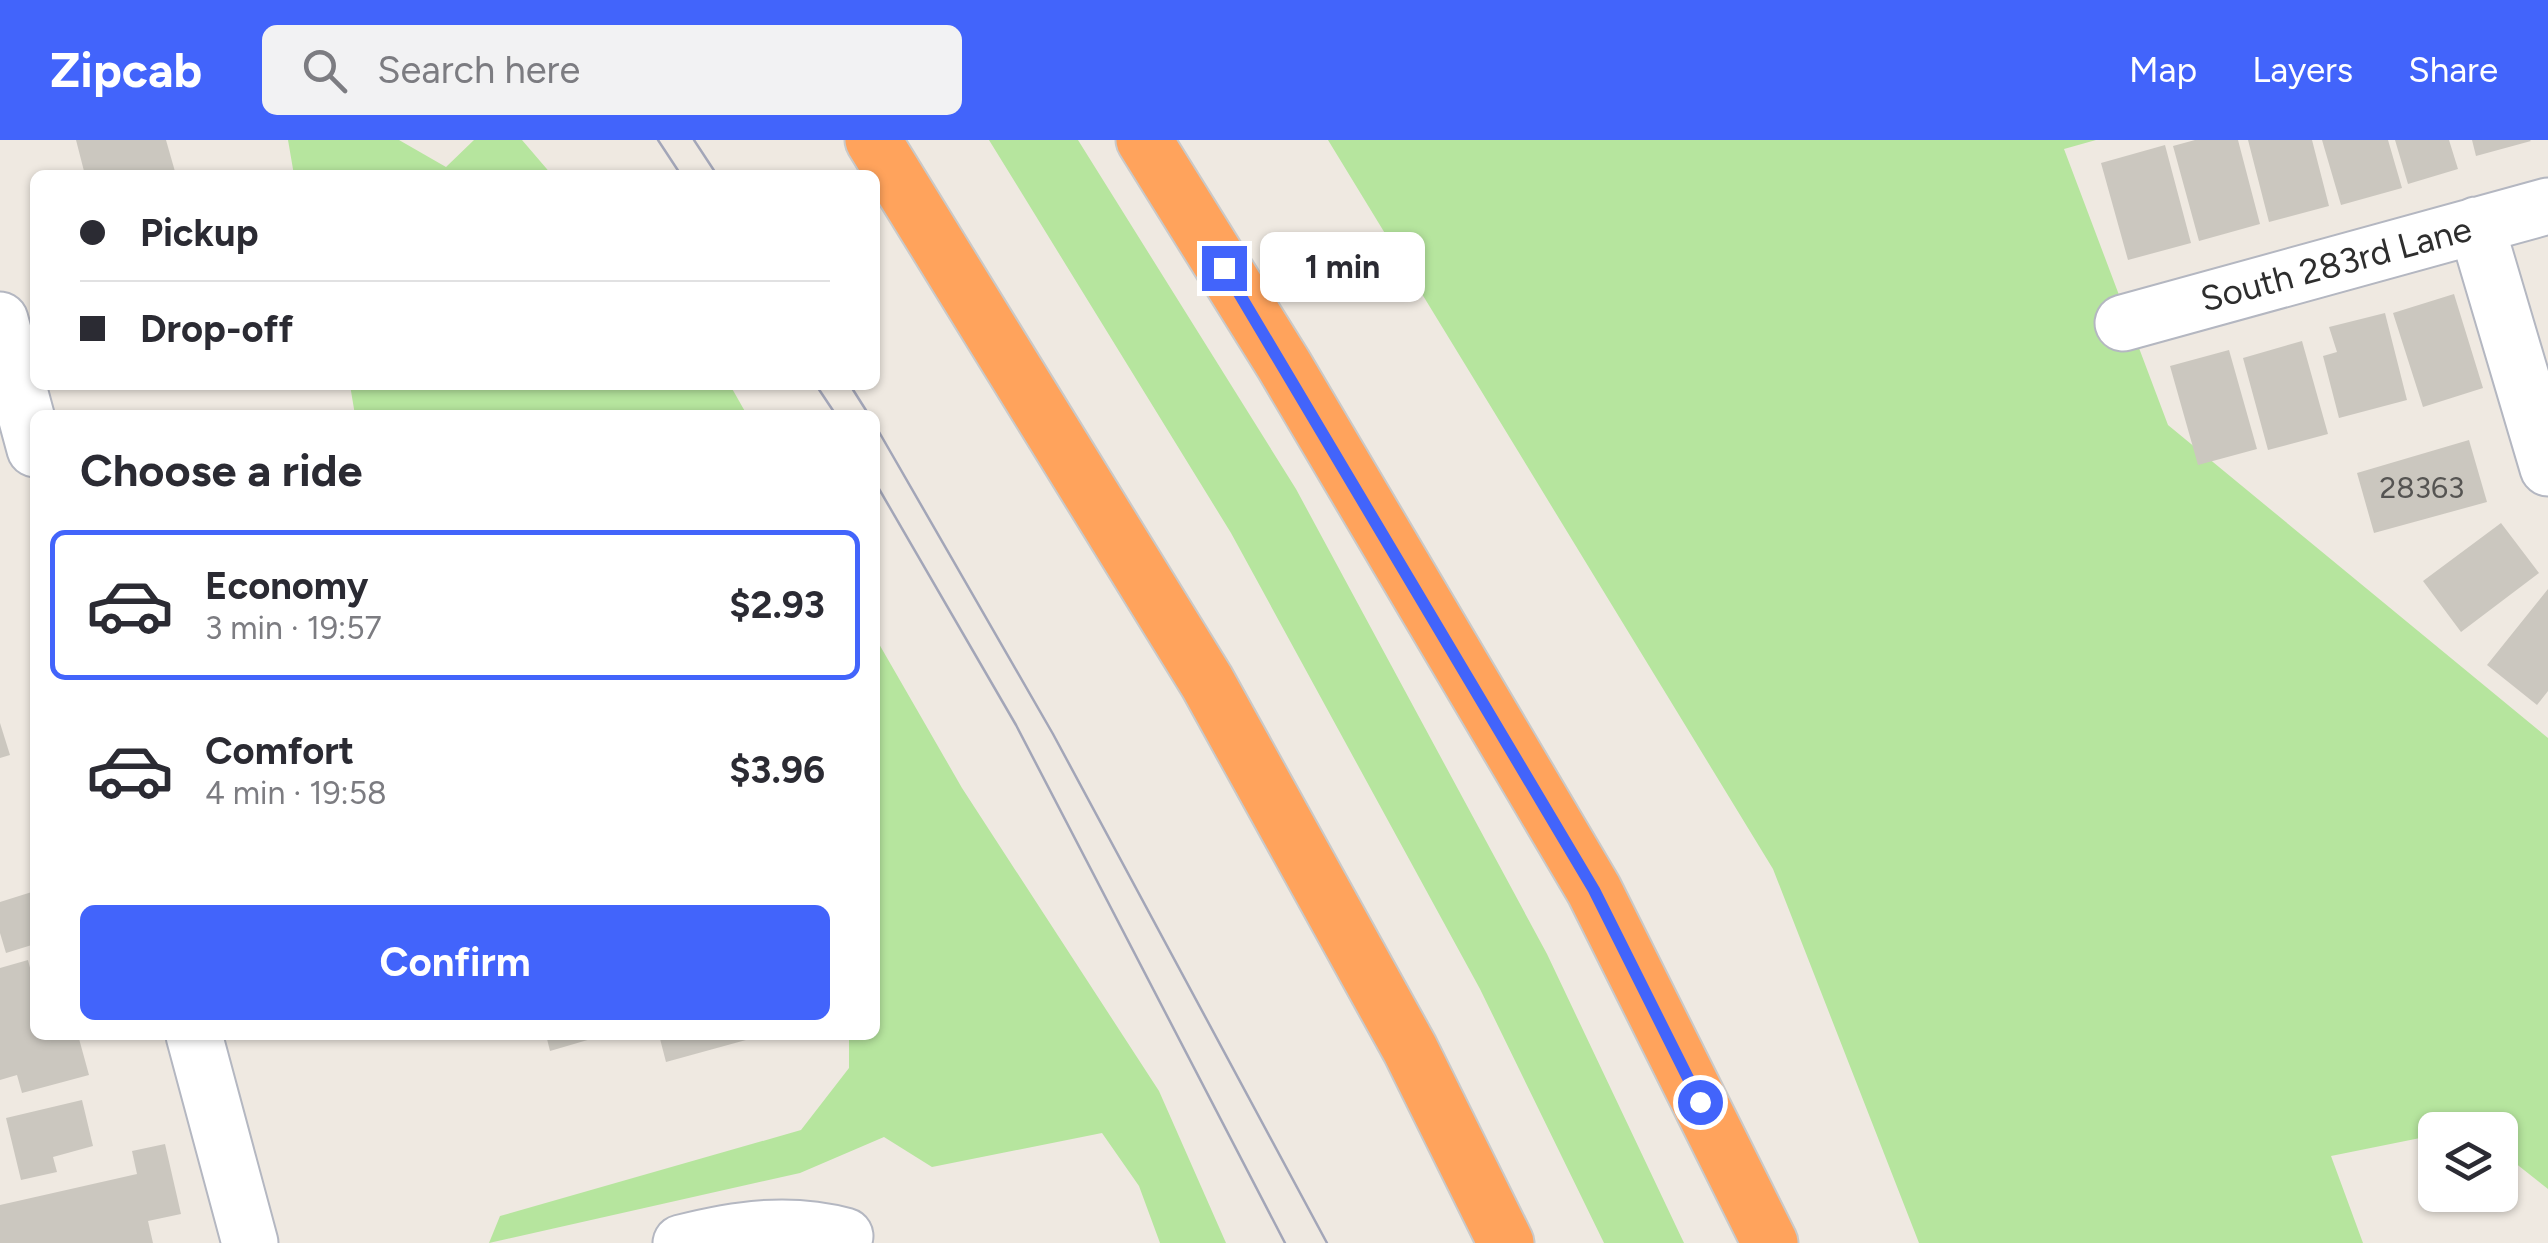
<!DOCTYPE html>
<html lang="en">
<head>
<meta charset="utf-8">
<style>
	:root { --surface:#fff; --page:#f2f2f3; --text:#2b2b33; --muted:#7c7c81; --line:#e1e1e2; --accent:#4264fb }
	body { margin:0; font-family:Figtree,sans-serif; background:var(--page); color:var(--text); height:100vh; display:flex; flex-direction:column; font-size:38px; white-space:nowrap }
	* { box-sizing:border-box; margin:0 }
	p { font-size:32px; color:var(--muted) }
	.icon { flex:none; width:55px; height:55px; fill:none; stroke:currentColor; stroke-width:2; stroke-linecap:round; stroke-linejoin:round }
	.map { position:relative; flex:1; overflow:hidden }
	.sheet { position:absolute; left:30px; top:270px; width:850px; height:630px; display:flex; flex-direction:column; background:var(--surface); border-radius:15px; box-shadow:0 2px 8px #0004 }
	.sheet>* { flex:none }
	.guide { position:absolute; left:30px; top:30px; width:850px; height:220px; border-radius:15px; box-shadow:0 2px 8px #0004; display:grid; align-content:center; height:220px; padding:0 50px; background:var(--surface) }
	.controls { position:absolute; left:2418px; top:972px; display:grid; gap:20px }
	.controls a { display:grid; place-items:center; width:100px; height:100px; border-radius:15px; background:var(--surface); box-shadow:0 2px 8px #0004; font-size:50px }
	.end { position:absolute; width:45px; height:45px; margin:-22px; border:12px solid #4264fb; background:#fff; box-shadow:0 0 0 5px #fff }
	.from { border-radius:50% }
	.bubble { position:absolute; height:70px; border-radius:15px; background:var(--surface); box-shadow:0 2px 8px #0004; font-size:32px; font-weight:700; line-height:70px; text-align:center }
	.guide b { display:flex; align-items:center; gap:35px; height:95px; font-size:38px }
	.guide b+b { border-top:2px solid var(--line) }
	.guide i { width:25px; height:25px; background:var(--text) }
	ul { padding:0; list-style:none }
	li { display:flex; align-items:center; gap:30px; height:150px; margin:0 20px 15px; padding:0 30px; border:5px solid transparent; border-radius:15px }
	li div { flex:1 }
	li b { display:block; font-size:38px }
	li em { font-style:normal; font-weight:700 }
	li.active { border-color:var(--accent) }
	li>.icon { width:90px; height:90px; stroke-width:1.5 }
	h2 { padding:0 50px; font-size:45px; line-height:120px }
	.primary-button { display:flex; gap:20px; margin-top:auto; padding:20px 50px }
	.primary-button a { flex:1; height:115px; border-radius:15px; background:var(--accent); color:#fff; font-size:40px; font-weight:700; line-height:115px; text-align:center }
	header { display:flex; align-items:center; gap:60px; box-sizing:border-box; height:140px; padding:0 50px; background:var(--accent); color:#fff }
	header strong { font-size:48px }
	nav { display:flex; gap:55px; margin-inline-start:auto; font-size:35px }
	.search { width:700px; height:90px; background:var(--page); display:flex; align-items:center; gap:25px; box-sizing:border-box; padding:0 35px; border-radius:15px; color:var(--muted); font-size:38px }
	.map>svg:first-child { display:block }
	.green { fill:#b6e59e }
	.building { fill:#cbc7bf }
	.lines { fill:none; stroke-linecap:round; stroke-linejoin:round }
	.minor-casing { stroke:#b4b7c1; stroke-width:59 }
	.highway-casing { stroke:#c9c9c9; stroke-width:59 }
	.minor { stroke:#fff; stroke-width:55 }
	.highway { stroke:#ffa35c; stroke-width:55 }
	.tram { stroke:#a3a6b8; stroke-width:2.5 }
	.route { stroke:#4264fb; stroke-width:12 }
	.labels { text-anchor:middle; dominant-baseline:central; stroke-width:8; stroke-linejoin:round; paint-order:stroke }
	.number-label { font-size:30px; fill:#555452 }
	.street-label { font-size:35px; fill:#2e2e2e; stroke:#fff }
</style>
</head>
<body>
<header>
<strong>Zipcab</strong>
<div class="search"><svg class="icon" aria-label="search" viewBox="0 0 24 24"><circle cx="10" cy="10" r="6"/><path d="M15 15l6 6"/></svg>Search here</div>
<nav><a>Map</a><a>Layers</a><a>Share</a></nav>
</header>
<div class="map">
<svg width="2548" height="1103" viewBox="0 0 2548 1103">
	<rect width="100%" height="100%" fill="#efe9e1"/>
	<!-- green -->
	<path class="green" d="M288,0H399L446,27L474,0H522L552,35H294Z
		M989,0H1078L1296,349L1547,814L1684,1103H1604L1480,849L1231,393Z
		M1328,0H2096L2064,9L2168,285L2548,598V1049L2500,1011V990H2435V995L2331,1016L2363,1103H1919L1773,729Z
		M350,245H730L747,275H355Z
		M875,497L962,648L1159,951L1226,1103H1160L1139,1046L1102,993L932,1027L884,997L800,1033L489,1103L500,1076L801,990L849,928V895H875Z"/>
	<!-- building -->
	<path class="building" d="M76,0H166L176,35H85Z
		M2195,0H2238L2260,84L2199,101L2173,6Z
		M2248,0H2312L2329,66L2269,82Z
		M2322,0H2388L2402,48L2341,65Z
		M2395,0H2449L2458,29L2408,44Z
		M2472,0H2530L2531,1L2476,16Z
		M2165,5L2191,103L2128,120L2101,23Z
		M2454,154L2483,248L2423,267L2393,173Z
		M2385,173L2407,260L2339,278L2323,216L2337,212L2329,187Z
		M2302,201L2328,294L2268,310L2243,218Z
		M2229,210L2257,309L2198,325L2170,226Z
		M2469,300L2487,362L2374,393L2357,333Z
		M2501,383L2539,433L2461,492L2423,441Z
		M2548,449V551L2537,565L2487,525Z
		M0,583L10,615L0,618Z
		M35,751V804L6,813L0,793V762Z
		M28,820L35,847V895H78L89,935L22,953L17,935L0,940V828Z
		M546,895H590L591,899L550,911Z
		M659,895H745L746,900L666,922Z
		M82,960L93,1006L53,1017L57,1032L21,1040L6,978Z
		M165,1004L181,1074L148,1081L153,1103H0V1065L137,1034L132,1011Z"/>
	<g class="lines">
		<defs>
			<path id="minor" d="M2476,85L2548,328
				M0,180L35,309
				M2123,183L2548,66
				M194,895L250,1103
				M681,1103C736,1089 789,1081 845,1096"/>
			<path id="highway" d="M873,0L1207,542L1410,909L1506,1103
				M1144,0L1284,225L1594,750L1770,1103"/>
		</defs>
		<!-- minor casing -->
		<use href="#minor" class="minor-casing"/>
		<!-- highway casing -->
		<use href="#highway" class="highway-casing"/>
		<!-- minor -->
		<use href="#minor" class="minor"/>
		<!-- highway -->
		<use href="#highway" class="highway"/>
		<!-- tram -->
		<path class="tram" d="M658,0L681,35
			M694,0L717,35
			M816,245L836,275
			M850,245L869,275
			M875,285L1053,594L1327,1103
			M875,342L1016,585L1285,1103"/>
	</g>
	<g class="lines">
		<!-- route -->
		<path class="route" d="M1224,128L1594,750L1700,962"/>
	</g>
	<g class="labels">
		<!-- number labels -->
		<g class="number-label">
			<text x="2422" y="347">28363</text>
		</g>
		<!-- street labels -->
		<g class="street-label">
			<text transform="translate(2336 124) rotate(-15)">South 283rd Lane</text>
		</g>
	</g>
</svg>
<div class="controls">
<a><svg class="icon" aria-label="layers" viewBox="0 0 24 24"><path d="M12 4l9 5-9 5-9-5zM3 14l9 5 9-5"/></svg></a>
</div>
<i class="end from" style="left:1700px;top:962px"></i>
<i class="end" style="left:1224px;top:128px"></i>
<div class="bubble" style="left:1260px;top:92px;width:165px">1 min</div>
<div class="guide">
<b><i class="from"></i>Pickup</b>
<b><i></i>Drop-off</b>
</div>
<section class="sheet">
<h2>Choose a ride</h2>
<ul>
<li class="active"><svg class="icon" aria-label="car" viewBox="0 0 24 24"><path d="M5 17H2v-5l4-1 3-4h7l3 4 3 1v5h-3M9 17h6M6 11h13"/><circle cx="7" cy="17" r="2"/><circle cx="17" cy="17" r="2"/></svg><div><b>Economy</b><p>3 min · 19:57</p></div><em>$2.93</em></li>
<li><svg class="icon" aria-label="car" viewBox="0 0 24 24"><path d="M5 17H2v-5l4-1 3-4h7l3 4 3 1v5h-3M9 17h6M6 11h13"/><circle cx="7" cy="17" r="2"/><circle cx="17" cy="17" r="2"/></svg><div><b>Comfort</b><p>4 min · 19:58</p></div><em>$3.96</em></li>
</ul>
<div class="primary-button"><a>Confirm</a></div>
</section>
</div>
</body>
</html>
